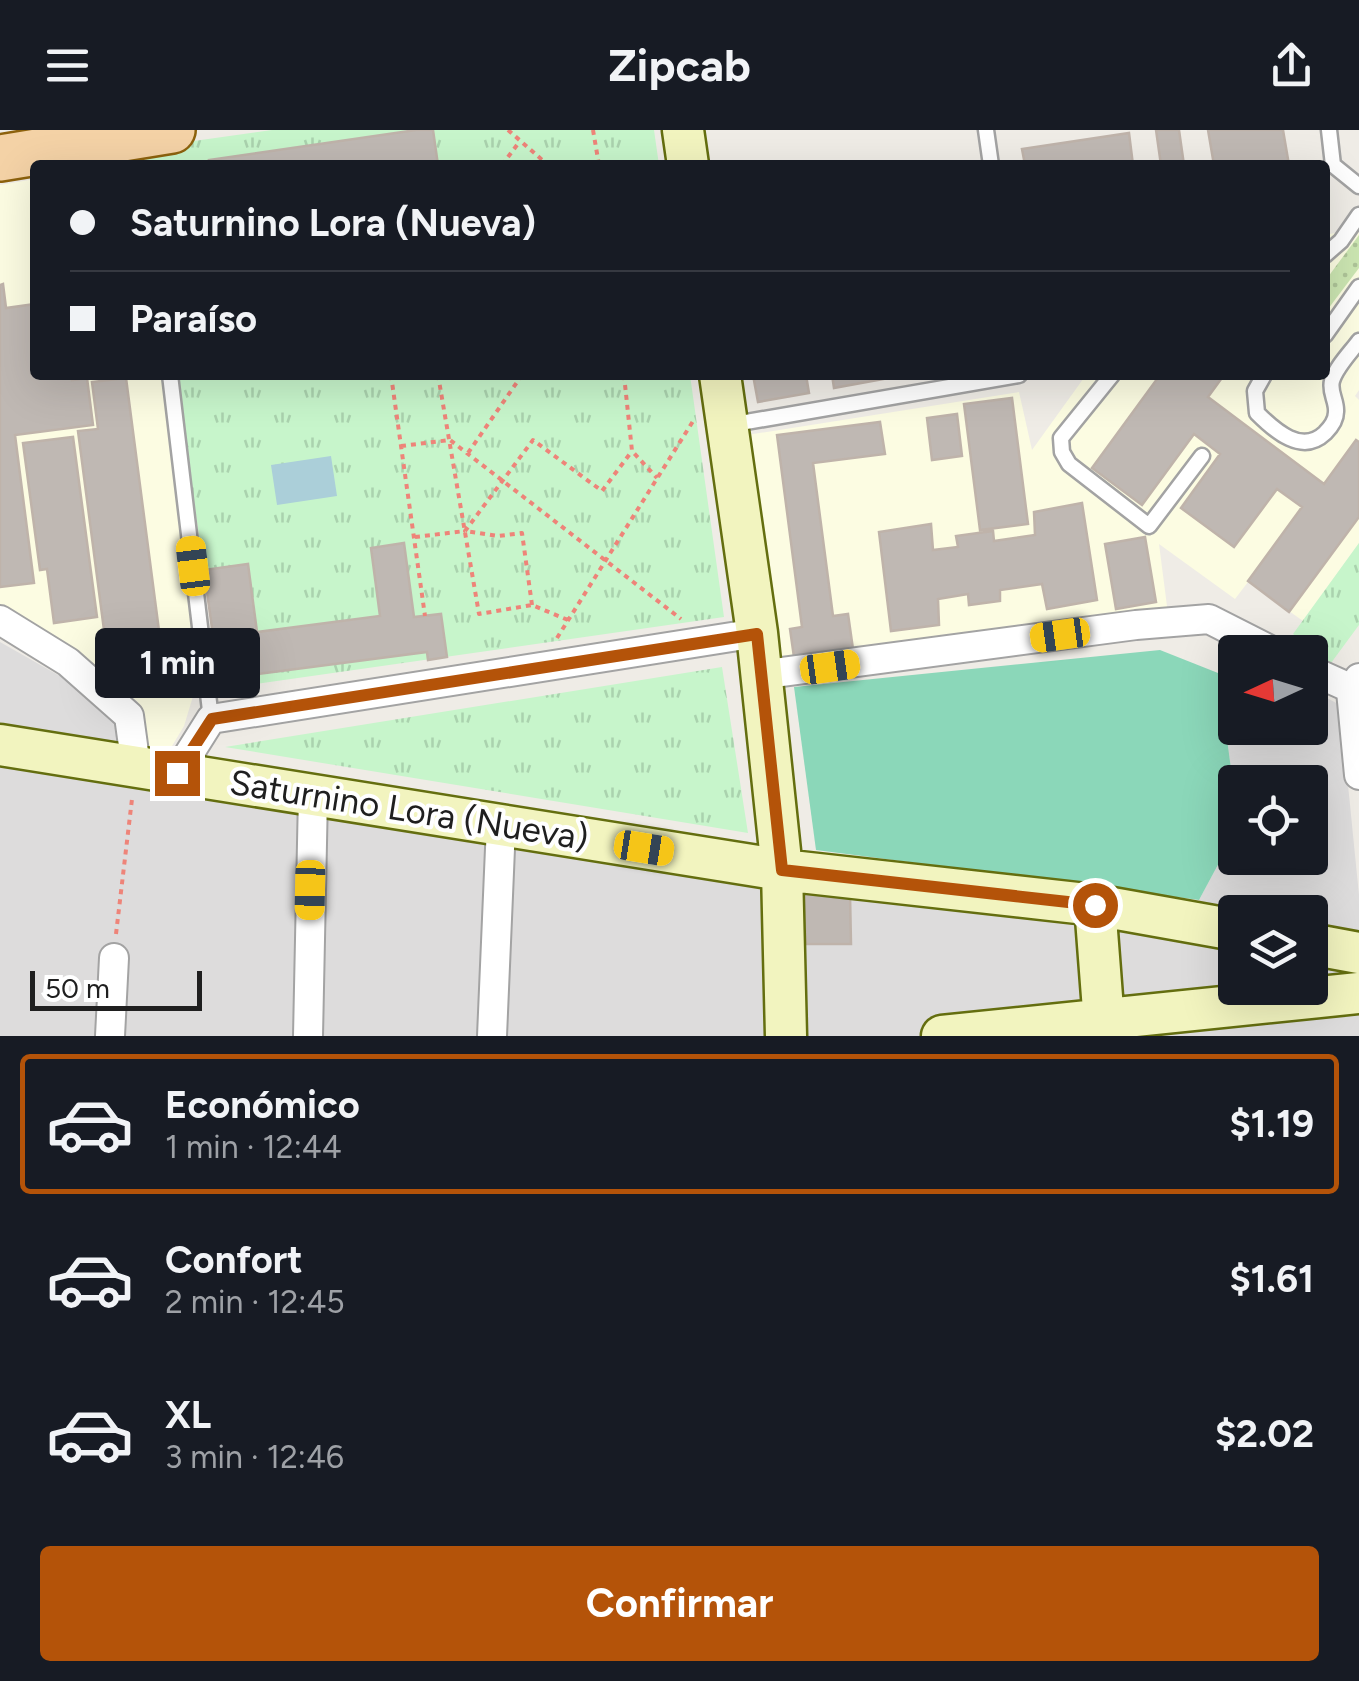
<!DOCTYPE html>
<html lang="es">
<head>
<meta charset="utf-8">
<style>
	:root { --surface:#171b24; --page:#242831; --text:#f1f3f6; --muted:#9ea1a6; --line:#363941; --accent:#b45309 }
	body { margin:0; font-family:Figtree,sans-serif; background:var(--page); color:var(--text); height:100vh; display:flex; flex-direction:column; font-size:38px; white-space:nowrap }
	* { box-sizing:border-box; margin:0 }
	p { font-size:32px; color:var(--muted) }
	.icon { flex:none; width:55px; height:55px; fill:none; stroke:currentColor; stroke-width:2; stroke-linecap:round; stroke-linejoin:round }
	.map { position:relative; height:906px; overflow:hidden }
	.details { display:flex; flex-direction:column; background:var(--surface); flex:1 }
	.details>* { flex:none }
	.banner { position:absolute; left:30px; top:30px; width:1300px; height:220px; border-radius:10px; box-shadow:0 10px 40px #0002; display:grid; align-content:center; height:220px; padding:0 40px; background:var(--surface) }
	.needle { width:65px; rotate:266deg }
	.buttons { position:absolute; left:1218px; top:505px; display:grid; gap:20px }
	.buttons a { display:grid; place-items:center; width:110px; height:110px; border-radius:10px; background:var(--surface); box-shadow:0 10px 40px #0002; font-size:50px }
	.scale { position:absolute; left:30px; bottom:25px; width:172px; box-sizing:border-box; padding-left:10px; border:5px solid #1f1f1f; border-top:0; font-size:28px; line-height:35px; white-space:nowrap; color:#1f1f1f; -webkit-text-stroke:8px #fff; paint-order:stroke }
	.end { position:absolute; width:45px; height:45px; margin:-22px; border:12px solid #b45309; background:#fff; box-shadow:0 0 0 5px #fff }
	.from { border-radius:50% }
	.bubble { position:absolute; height:70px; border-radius:10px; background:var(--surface); box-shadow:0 10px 40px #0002; font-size:32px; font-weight:700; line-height:70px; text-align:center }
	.car { position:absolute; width:30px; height:60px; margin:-30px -15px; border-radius:12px; box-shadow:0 0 8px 2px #0007; background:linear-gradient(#f5c518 24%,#345 0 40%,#f5c518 0 76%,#345 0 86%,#f5c518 0) }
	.banner b { display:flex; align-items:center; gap:35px; height:95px; font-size:38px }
	.banner b+b { border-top:2px solid var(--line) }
	.banner i { width:25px; height:25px; background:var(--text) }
	ul { padding:18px 0 0; list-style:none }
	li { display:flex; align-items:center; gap:30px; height:140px; margin:0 20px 15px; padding:0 20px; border:5px solid transparent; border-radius:10px }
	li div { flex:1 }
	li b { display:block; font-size:38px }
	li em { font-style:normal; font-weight:700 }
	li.current { border-color:var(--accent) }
	li>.icon { width:90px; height:90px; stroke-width:1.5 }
	.cta { display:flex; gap:20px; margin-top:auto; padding:20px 40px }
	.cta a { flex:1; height:115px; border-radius:10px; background:var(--accent); color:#fff; font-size:40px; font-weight:700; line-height:115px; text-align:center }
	header { display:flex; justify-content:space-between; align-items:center; height:130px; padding:0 40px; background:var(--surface); font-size:45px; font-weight:700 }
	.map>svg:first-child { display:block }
	.residential { fill:#dddcdc; fill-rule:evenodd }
	.education { fill:#fcfce2 }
	.park { fill:url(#park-tufts) }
	.garden { fill:url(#garden-dots) }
	.pitch { fill:#8bd7b9 }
	.water { fill:#abcfd9 }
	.building { fill:#bfb8b3; stroke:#bfb3aa; stroke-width:2.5 }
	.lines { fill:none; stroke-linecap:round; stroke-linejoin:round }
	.lane-casing { stroke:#a3a3a3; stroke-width:19 }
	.street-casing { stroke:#a3a3a3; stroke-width:32 }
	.secondary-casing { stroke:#646e0f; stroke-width:45 }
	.primary-casing { stroke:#8d620d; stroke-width:50 }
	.path { stroke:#ee8479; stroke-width:4; stroke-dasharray:5 5; stroke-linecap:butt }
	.lane { stroke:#fff; stroke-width:14 }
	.street { stroke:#fff; stroke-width:28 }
	.secondary { stroke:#f2f4bf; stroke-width:40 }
	.primary { stroke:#f4d2a6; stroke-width:45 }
	.route { stroke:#b45309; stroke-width:12 }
	.labels { text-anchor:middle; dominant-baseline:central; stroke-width:8; stroke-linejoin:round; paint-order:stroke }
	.street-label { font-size:35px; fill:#1f1f1f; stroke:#fff }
</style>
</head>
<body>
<header><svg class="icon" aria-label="menu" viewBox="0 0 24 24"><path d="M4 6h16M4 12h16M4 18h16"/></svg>Zipcab<svg class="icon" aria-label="share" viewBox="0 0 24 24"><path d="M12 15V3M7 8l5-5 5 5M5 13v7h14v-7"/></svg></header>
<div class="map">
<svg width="1359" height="906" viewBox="0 0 1359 906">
	<defs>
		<pattern id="park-tufts" width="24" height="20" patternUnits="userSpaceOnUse" patternTransform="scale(2.5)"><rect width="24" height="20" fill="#c7f5cb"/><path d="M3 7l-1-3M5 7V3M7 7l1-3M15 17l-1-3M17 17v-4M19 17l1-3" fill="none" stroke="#aad2ae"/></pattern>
		<pattern id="garden-dots" width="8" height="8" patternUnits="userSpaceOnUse" patternTransform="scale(2.5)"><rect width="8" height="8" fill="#cbe5b1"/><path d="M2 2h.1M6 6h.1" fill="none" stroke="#aec498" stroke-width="1.8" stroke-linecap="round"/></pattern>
	</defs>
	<rect width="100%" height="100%" fill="#efece6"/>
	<!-- residential -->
	<path class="residential" d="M0,512L65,549L113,590L130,648L1194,797L1199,770L1235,703V728H1310V652H1235V668L1218,543L1225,514L1240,522H1235V598H1310V559L1340,575L1359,765V906H0ZM1235,782H1310V858H1235Z"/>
	<!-- education -->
	<path class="education" d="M35,49V245H161L201,540L184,596L166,626L146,623L138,572L67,516L0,477V55Z
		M1359,87V260L1355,266L1359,270V413L1303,491L1248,452L1235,469L1159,414L1168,484L781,535L747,305L1019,262L1032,320L1086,245H1325V105L1349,100Z"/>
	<!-- park -->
	<path class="park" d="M272,0H654L659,35H146L144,18Z
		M176,245H690L724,487L221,559Z
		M1359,413V495L1331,533L1293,504Z
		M722,537L748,703L225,617Z"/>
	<!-- garden -->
	<path class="garden" d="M1359,105V138L1325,183V151Z"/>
	<!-- pitch -->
	<path class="pitch" d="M1160,520L1218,543L1235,668V703L1199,770L816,720L794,557Z"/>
	<!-- water -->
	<path class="water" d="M331,326L337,366L277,375L271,335Z"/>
	<!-- building -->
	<path class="building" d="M416,0H433L438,35H210L209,30Z
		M1156,0H1179L1184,35H1161Z
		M1208,0H1283L1289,35H1214Z
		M1129,3L1133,35H1025L1022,19Z
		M3,154L6,178L35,174V245H71L72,250L87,248L93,295L15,305L34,453L0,457V155Z
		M753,245H806L809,263L758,272Z
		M832,245H905L834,258Z
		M1160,245H1224L1208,267L1324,354L1356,310L1359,312V387L1289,482L1248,451L1302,377L1277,359L1234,417L1181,378L1220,324L1194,304L1142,375L1092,338Z
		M126,248L161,516L107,523L78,301L98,299L92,252Z
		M1012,268L1028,394L980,400L964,274Z
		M957,284L962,326L932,330L927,288Z
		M880,292L885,324L813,333L833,486L848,484L853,519L794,527L790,499L802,497L777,305Z
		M73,307L97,487L54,493L47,439L40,440L23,313Z
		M1082,373L1097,470L1047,479L1042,454L1000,460V471L969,475L968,464L938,469L939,495L891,501L879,402L931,394L933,420L958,417L956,406L993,401L994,411L1035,405L1034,382Z
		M1145,407L1156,472L1116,479L1105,414Z
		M404,413L414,487L441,484L447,527L428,530L427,522L219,549L204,440L248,434L257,502L380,486L371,418Z
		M803,760L850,764L851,814H806Z"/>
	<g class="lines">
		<defs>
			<path id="lane" d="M986,0L991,35
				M1329,0L1333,35L1359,56
				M1325,125L1341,111L1359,85
				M1325,205L1359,157
				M170,245L211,589
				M1112,245L1061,308L1062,322L1069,334L1149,396L1202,326
				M1264,245L1255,261L1257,283C1275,301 1302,325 1325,303C1331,297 1336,290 1336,282C1337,271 1329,262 1332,251C1336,237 1351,222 1359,211
				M729,295L1019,245"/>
			<path id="street" d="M0,490L68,532L129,586L136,637
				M1310,540L1359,562
				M760,545L1136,495L1209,489L1274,522
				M1359,548L1351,561L1359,645
				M177,643L211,589L757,503
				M110,906L114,828
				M308,906L313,665
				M492,906L501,695"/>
			<path id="secondary" d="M683,0L688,35
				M720,245L757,503L782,740L786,906
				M0,615L782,740L1095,775L1235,800
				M1095,775L1105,906
				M1310,814L1359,823
				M942,906L1359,863"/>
			<path id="primary" d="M0,28L172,0"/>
		</defs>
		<!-- lane casing -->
		<use href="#lane" class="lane-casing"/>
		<!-- street casing -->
		<use href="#street" class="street-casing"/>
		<!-- secondary casing -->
		<use href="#secondary" class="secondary-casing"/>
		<!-- primary casing -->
		<use href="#primary" class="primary-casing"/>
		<!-- path -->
		<path class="path" d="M508,0L548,35
			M593,0L599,35
			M502,35L520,11
			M391,245L425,486
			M438,245L479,484L532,475L568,490
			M624,245L632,321L657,348
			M401,316L450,310L681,489
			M468,323L522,245
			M415,407L465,401
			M532,475L522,403L498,406L465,401L533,310L602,361L632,321
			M557,508L695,288
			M116,804L132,669"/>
		<!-- lane -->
		<use href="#lane" class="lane"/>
		<!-- street -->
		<use href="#street" class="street"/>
		<!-- secondary -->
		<use href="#secondary" class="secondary"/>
		<!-- primary -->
		<use href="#primary" class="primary"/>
	</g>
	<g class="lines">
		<!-- route -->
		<path class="route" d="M177,643L212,589L757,504L782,740L1095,775"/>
	</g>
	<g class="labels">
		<!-- street labels -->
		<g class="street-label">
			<text transform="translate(409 680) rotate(9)">Saturnino Lora (Nueva)</text>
		</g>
	</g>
</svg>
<div class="buttons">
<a><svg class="needle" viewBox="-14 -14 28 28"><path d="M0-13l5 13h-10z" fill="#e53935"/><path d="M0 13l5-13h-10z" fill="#9ea1a6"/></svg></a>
<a><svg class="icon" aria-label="locate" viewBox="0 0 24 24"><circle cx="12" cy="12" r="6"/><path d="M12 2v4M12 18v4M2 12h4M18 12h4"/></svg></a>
<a><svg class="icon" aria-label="layers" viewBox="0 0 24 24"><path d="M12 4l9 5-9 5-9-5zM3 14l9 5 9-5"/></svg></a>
</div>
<div class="scale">50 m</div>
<i class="end from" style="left:1095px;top:775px"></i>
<i class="end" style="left:177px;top:643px"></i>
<div class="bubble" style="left:95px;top:498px;width:165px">1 min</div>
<i class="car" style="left:193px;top:436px;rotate:353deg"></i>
<i class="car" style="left:1060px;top:505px;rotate:262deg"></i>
<i class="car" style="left:830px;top:537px;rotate:82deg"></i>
<i class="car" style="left:644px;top:718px;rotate:99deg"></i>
<i class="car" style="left:310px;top:760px;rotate:181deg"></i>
<div class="banner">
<b><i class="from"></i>Saturnino Lora (Nueva)</b>
<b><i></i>Paraíso</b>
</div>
</div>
<section class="details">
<ul>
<li class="current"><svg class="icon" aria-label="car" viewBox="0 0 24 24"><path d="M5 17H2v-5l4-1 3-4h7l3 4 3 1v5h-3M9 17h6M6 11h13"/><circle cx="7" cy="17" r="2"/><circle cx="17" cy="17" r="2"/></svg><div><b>Económico</b><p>1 min · 12:44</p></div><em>$1.19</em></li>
<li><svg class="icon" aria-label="car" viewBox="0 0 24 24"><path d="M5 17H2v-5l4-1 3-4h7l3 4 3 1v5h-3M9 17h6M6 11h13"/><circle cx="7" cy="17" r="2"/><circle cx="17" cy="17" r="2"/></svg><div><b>Confort</b><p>2 min · 12:45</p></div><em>$1.61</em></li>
<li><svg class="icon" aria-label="car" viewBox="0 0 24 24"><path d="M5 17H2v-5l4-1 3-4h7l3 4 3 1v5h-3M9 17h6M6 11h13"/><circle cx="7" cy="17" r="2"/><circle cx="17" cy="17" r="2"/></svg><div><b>XL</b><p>3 min · 12:46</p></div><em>$2.02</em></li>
</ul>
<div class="cta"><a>Confirmar</a></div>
</section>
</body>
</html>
